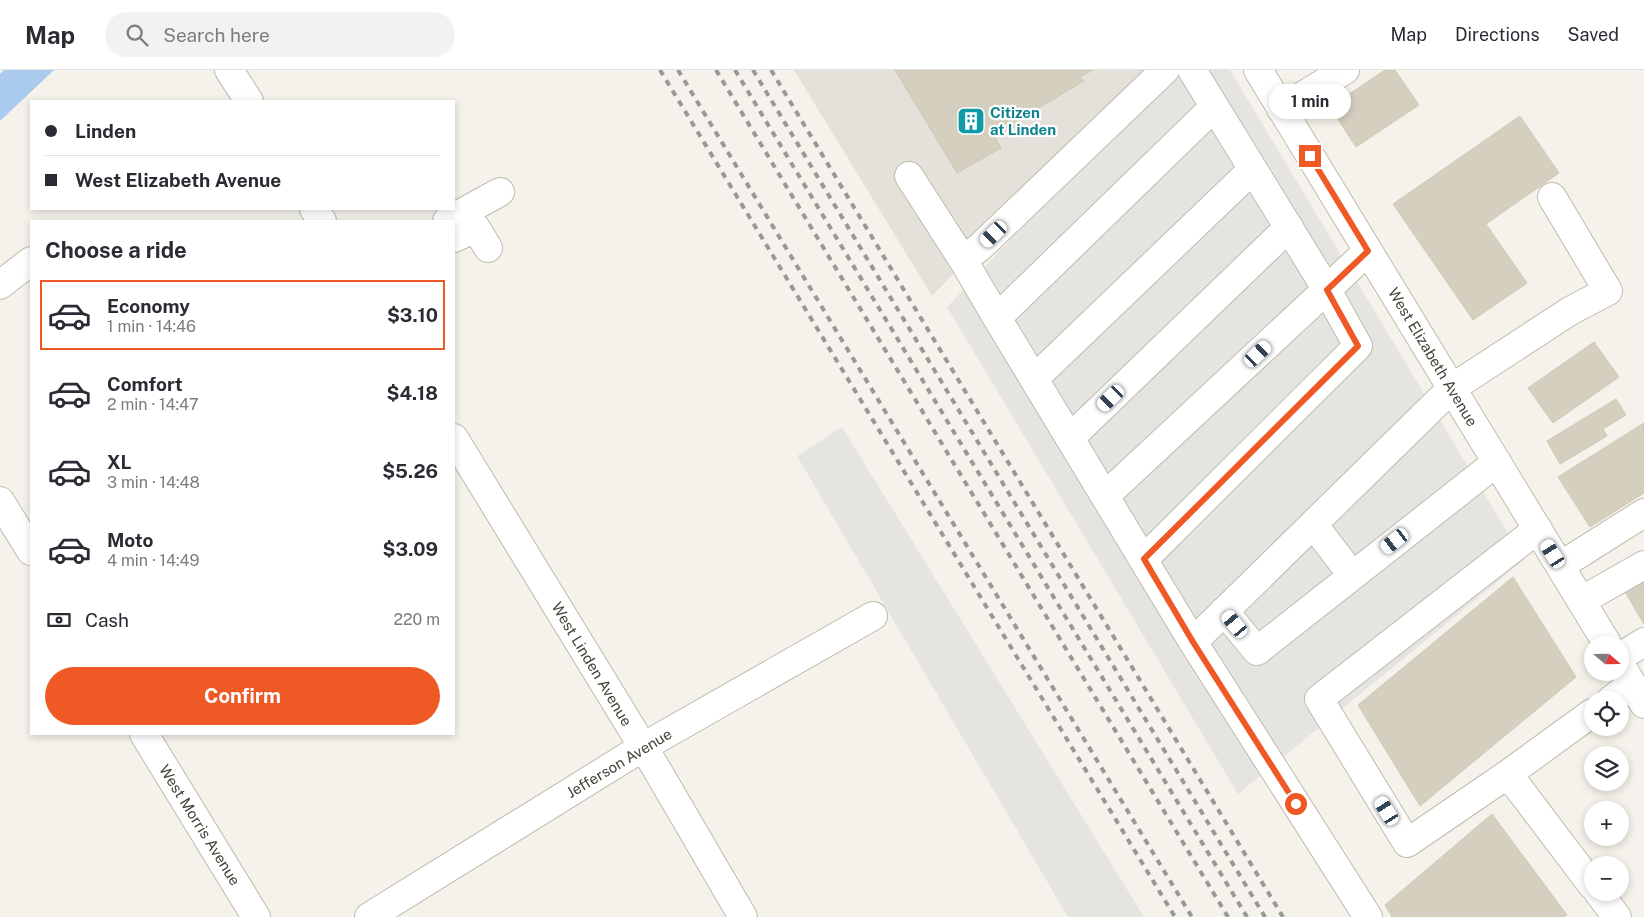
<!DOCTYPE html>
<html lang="en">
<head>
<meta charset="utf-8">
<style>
	:root { --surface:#fff; --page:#f2f2f3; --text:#2b2b33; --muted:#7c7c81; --line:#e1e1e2; --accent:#ee5926 }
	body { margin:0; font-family:"Public Sans",sans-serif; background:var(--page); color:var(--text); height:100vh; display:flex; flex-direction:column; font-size:19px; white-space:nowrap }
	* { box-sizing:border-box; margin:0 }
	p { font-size:16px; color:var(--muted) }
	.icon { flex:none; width:28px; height:28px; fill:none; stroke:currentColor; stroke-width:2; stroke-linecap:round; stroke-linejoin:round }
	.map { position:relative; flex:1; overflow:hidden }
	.details { position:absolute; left:30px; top:150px; width:425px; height:515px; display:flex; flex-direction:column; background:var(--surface); border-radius:0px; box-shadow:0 2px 8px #0003 }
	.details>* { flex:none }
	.banner { position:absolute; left:30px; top:30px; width:425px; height:110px; border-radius:0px; box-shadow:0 2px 8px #0003; display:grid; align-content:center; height:110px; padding:0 15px; background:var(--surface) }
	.needle { width:32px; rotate:110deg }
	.fabs { position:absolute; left:1584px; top:566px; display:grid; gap:10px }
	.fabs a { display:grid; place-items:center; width:45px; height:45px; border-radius:50%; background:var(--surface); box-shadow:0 2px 8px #0003; font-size:25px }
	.end { position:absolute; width:22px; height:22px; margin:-11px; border:6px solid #ee5926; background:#fff; box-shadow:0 0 0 2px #fff }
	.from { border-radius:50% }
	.bubble { position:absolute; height:35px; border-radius:18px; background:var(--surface); box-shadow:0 2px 8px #0003; font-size:16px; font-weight:700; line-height:35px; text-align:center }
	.car { position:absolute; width:15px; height:30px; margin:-15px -8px; border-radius:6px; box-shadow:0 0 4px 1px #0007; background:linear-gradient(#fff 24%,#345 0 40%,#fff 0 76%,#345 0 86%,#fff 0) }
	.banner b { display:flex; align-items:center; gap:18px; height:48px; font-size:19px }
	.banner b+b { border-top:1px solid var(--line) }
	.banner i { width:12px; height:12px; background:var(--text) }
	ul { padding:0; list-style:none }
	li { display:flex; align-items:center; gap:15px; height:70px; margin:0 10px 8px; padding:0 5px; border:2px solid transparent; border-radius:0px }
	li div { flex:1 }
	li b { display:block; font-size:19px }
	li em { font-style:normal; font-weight:700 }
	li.selected { border-color:var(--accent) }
	li>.icon { width:45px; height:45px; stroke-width:1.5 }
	h2 { padding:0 15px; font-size:22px; line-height:60px }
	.pay { display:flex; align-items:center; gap:12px; height:55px; padding:0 15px; font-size:19px }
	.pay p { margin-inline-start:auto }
	.button { display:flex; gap:10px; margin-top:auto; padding:10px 15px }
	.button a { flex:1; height:58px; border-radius:30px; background:var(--accent); color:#fff; font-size:20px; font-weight:700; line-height:58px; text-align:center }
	header { display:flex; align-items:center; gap:30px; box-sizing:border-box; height:70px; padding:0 25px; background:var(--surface); border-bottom:1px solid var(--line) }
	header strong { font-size:24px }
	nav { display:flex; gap:28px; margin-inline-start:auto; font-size:18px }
	.search { width:350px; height:45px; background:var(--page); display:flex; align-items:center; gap:12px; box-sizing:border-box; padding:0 18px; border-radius:28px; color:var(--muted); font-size:19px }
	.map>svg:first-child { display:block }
	.industrial { fill:#e4e1db }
	.parking { fill:#e6e4e1 }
	.water { fill:#aacbed }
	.building { fill:#d5cfc0; stroke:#d0c8b3 }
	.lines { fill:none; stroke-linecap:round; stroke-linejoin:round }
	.minor-casing { stroke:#bfbbad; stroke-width:30 }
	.minor { stroke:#fff; stroke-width:28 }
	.rail { stroke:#989898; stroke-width:4; stroke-dasharray:6 6; stroke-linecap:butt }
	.route { stroke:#ee5926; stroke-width:6 }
	.labels { text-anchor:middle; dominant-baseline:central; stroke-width:4.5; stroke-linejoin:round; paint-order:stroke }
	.culture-label { font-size:15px; font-weight:bold; fill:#0d838f; stroke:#fff; text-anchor:start }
	.street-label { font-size:15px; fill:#484338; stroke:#fff }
</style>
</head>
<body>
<header>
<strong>Map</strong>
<div class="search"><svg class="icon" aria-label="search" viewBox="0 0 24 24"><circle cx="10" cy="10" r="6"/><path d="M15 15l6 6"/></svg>Search here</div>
<nav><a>Map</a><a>Directions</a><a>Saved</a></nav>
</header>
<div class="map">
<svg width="1644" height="847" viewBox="0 0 1644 847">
	<rect width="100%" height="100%" fill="#f4f2ea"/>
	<!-- industrial -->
	<path class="industrial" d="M794,0H1154L932,226Z"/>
	<!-- parking -->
	<path class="parking" d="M1170,0H1230L1524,490L1238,724L947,237Z
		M842,357L1144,847H1068L797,386Z"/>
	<!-- water -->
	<path class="water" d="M4,0H54L0,51V4Z"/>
	<!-- building -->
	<path class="building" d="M895,0H1093L1080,7L1084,11L1027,45L1021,42L1014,47L1019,55L995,67L1001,78L957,103Z
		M1385,0H1395L1419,35L1356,77L1330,37Z
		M1520,46L1559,103L1486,154L1527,213L1473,250L1393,134Z
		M1594,272L1619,307L1553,353L1528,318Z
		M1616,329L1626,345L1603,359L1607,366L1560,394L1547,371Z
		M1644,353V423L1590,457L1558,407Z
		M1644,502V554L1621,515Z
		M1513,507L1576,607L1420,736L1358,635Z
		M1492,744L1567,845L1564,847H1392L1385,835Z"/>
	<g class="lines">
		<defs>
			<path id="minor" d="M229,0L249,31
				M1165,0L980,177L963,190L997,248L1193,572L1368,847
				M1258,0L1608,575
				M1281,39L1345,0
				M909,106L963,190
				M314,139L322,151
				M447,151L500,122
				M454,168L476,158L488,178
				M0,215L31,191
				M997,248L1214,37
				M1034,309L1253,99
				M454,368L656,698L743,847
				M1070,368L1289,157
				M1105,426L1368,181
				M0,431L31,481
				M1313,454L1352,505
				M1144,489L1358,276L1327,220L1192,0
				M1560,496L1644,443
				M1581,531L1644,495
				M1224,541L1257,581L1497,392
				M1193,572L1452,318L1570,241L1608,221L1552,127
				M1620,587L1644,572
				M1620,594L1644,634
				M1611,630L1632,614
				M1592,643L1508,704L1592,815
				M144,664L256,847
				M1508,704L1407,773L1319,629L1538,459
				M1598,822L1617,847
				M369,847L643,677L873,546"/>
		</defs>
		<!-- minor casing -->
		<use href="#minor" class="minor-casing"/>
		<!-- minor -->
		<use href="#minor" class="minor"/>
		<!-- rail -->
		<path class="rail" d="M660,0L1175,847
			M678,0L1192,847
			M716,0L1228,847
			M735,0L1247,847
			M753,0L1265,847
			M771,0L1283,847"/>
	</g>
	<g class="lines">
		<!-- route -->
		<path class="route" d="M1296,734L1193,572L1144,489L1358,276L1327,220L1368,181L1310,86"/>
	</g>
	<!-- icons -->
	<defs>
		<symbol id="building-square" viewBox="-11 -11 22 22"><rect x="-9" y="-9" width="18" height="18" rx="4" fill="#0f9aa8" stroke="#fff"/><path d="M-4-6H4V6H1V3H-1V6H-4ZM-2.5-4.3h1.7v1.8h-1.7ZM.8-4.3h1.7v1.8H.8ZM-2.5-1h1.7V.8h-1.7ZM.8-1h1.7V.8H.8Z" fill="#fff"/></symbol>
	</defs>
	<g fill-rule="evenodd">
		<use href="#building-square" x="955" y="35" width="32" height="32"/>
	</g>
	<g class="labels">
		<!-- culture labels -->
		<g class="culture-label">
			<text x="990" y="42">Citizen<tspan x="990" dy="17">at Linden</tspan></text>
		</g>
		<!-- street labels -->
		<g class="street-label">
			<text transform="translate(1433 287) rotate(59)">West Elizabeth Avenue</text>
			<text transform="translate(592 594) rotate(59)">West Linden Avenue</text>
			<text transform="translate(619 693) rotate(-31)">Jefferson Avenue</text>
			<text transform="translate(200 755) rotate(58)">West Morris Avenue</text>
		</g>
	</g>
</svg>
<div class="fabs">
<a><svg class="needle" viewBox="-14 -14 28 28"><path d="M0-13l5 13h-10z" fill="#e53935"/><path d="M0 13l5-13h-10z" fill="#7c7c81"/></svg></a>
<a><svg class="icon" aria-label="locate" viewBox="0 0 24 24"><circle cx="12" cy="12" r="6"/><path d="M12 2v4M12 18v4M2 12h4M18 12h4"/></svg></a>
<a><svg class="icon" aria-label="layers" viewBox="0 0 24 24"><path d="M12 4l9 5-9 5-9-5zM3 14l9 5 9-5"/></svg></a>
<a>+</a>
<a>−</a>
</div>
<i class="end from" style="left:1296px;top:734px"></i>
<i class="end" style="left:1310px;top:86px"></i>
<div class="bubble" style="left:1269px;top:14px;width:82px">1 min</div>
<i class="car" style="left:994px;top:164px;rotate:226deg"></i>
<i class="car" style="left:1258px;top:284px;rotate:47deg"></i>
<i class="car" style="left:1111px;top:328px;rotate:226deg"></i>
<i class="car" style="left:1395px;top:471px;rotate:232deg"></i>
<i class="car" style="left:1553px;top:484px;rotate:328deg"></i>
<i class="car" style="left:1235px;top:554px;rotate:320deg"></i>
<i class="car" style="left:1387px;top:741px;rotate:328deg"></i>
<div class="banner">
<b><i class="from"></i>Linden</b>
<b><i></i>West Elizabeth Avenue</b>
</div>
<section class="details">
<h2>Choose a ride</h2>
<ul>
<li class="selected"><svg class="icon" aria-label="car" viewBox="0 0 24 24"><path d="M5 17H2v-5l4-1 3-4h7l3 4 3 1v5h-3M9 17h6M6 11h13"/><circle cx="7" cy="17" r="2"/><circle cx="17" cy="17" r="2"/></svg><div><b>Economy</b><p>1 min · 14:46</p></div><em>$3.10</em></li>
<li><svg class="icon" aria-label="car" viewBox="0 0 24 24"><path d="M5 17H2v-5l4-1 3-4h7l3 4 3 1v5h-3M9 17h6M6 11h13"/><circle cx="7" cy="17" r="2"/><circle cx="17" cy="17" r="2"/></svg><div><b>Comfort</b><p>2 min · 14:47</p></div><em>$4.18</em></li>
<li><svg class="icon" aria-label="car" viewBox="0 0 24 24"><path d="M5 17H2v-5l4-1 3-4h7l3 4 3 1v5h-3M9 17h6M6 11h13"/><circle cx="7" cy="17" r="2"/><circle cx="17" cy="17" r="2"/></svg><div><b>XL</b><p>3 min · 14:48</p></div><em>$5.26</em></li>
<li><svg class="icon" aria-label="car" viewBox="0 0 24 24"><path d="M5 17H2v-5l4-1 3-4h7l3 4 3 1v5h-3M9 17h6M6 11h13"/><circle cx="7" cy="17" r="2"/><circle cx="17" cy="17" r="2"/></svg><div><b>Moto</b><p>4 min · 14:49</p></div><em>$3.09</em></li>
</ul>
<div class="pay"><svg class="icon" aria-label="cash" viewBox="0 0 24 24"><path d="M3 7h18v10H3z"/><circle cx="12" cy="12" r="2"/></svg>Cash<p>220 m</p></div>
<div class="button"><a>Confirm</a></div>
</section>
</div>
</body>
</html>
